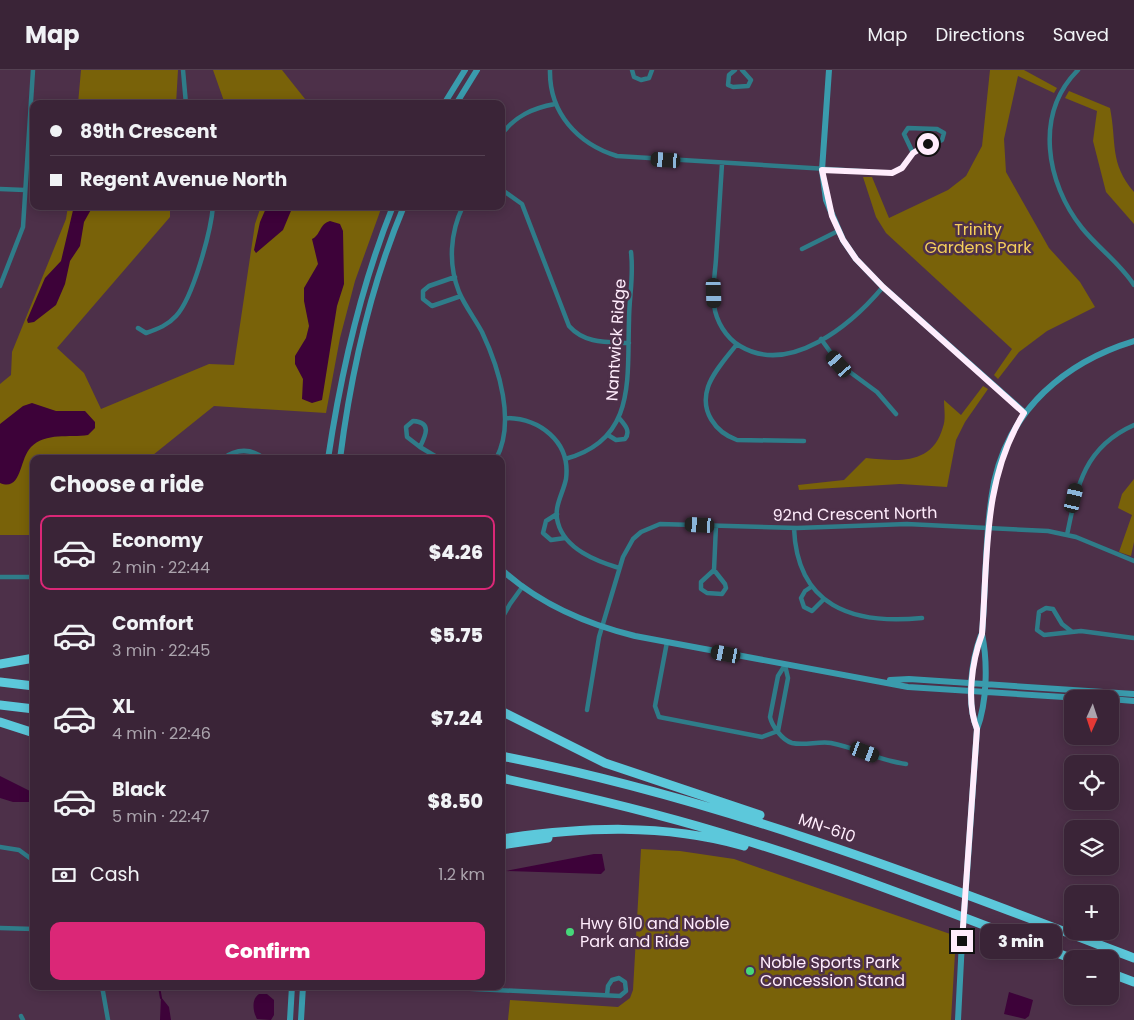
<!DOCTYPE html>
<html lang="en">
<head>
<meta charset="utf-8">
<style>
	:root { --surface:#3a2437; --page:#412c3f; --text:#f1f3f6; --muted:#aba4ad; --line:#544152; --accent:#db2777 }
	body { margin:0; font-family:Poppins,sans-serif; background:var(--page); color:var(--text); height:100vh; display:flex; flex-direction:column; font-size:19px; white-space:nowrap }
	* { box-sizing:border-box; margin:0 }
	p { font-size:16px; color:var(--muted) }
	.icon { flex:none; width:28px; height:28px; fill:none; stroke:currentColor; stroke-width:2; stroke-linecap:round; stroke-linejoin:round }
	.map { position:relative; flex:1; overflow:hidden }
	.panel { position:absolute; left:30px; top:385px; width:475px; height:535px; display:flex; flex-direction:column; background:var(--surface); border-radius:10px; box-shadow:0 2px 12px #0003,0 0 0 1px var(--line) }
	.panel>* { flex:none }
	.guide { position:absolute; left:30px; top:30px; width:475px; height:110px; border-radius:10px; box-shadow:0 2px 12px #0003,0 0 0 1px var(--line); display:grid; align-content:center; height:110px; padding:0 20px; background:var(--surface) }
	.needle { width:32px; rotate:183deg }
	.fabs { position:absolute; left:1064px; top:620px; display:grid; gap:10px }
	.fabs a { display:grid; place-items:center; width:55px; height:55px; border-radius:10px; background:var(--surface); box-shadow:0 2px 12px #0003,0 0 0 1px var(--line); font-size:25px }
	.end { position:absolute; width:22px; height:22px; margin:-11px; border:6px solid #ffecfc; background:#111; box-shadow:0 0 0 2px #111 }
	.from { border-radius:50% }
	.bubble { position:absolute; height:35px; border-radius:10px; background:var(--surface); box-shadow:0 2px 12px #0003,0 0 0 1px var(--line); font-size:16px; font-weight:800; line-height:35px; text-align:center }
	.car { position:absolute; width:15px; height:30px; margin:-15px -8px; border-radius:6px; box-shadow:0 0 4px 1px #0007; background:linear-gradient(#222 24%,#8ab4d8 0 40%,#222 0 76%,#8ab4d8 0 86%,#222 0) }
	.guide b { display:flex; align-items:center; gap:18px; height:48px; font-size:19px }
	.guide b+b { border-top:1px solid var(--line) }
	.guide i { width:12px; height:12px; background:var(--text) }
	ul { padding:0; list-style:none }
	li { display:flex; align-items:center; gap:15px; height:75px; margin:0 10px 8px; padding:0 10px; border:2px solid transparent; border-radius:10px }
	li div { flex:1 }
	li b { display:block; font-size:19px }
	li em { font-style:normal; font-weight:800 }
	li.selected { border-color:var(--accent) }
	li>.icon { width:45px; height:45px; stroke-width:1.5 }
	h2 { padding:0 20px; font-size:22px; line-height:60px }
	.pay { display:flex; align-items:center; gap:12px; height:55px; padding:0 20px; font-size:19px }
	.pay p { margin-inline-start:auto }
	.button { display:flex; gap:10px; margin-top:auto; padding:10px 20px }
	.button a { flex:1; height:58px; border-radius:10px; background:var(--accent); color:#fff; font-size:20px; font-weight:800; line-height:58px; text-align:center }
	header { display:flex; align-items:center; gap:30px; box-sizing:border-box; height:70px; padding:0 25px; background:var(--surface); border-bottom:1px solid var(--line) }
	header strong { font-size:24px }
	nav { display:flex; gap:28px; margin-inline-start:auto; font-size:18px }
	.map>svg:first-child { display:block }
	.green { fill:#796209 }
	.water { fill:#3d0239 }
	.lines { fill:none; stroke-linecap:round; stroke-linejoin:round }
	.stream { stroke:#3d0239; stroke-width:2 }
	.street { stroke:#2f7c89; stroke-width:4.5 }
	.secondary { stroke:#3a9bad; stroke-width:6 }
	.highway { stroke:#5cc8db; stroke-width:9 }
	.secondary-bridge { stroke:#3a9bad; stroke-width:6 }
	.route { stroke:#ffecfc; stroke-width:6 }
	.poi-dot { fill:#46d77a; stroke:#4d3049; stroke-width:2 }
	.labels { text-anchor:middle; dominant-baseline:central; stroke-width:5; stroke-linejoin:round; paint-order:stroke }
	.park-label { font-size:16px; fill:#f5cf5b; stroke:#4d3049 }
	.street-label { font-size:16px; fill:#ffecfc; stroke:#4d3049 }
	.poi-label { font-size:16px; fill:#ffecfc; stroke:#4d3049; text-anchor:start }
</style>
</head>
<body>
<header>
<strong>Map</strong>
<nav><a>Map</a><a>Directions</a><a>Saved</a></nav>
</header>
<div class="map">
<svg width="1134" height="950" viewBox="0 0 1134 950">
	<rect width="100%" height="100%" fill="#4d3049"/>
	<!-- green -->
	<path class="green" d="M81,0H178L176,34H78Z
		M213,0H282L309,34H225Z
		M990,0H1024L1057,18L1054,23L1018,6L1004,69L1006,102L1049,178L1080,212L1095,237L1047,261L1019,282L998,309L994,305L1012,279L886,163L876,147L863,107H872L889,148L948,120L966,106L982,76Z
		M1069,21L1110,38C1117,73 1109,93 1134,122V154L1106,122L1093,71L1097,41L1065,28Z
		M68,136H170V147L57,278L84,303L101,339L209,294L234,295L255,154L261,136H382L355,211L340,268L326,343L214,336L148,389H34V465H0V314L11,305L12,282L66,149Z
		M983,316L988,319L965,352L956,370L947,417L900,414L799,420L798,415L844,410L866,388C897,391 932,396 943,357C946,349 944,338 944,330L961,345Z
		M1134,409V472L1131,486L1119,482L1132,445L1118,438L1122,424Z
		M641,779L680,781L734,789L956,866L951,950H508L510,930L618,937L630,928L633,920Z"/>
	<!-- water -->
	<path class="water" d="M74,136H93L84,152L80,176L70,191L65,214L56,235L34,252L28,253L27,250L45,208L61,191Z
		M267,136H293L283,160L256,183L254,180L260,152Z
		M330,151L340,154L343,161L344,214L337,236L322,330L312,333L302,329L303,309L295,294V286L306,268L309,256L304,231V218L318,194L312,169C321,165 319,154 330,151Z
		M32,333L56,341H85L95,352V358L88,365C69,368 46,362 31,377C19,389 22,422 0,413V354L23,336Z
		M0,706L34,723V732H13L0,728Z
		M594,784H602L605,800L601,804L506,801Z
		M1009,922L1033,930L1029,946L1025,949L1004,944Z
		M259,924H267L274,930V945L271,950L257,949C253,942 251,929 259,924Z
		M161,927L169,937L171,950H160Z"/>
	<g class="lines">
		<!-- stream -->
		<path class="stream" d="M159,917L161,928"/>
		<!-- street -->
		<path class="street" d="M183,0L186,34
			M550,0C549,43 578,74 617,86L892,103C904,99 906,89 915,82C924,75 933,75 942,70L944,63L937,59L908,58L904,64L913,83
			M632,0L634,7L641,10L649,8L652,0
			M735,0L729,5L728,15L733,17L748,16L751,10L742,0
			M1078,0C1034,44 1046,113 1082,158C1098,178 1120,193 1134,215
			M501,65C515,46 533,38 555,34
			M722,94C720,126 718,157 716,189C715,204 712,220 714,235C716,251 726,268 740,276C790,306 851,255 883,217
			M0,119L25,120
			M501,119L522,134L569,256C585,274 607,272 629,273
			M463,136C450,163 448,194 459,222C465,236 475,249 482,262C499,298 516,352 496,389
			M802,179L838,161
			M455,207L429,216L423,221V229L432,236L461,226
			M0,216L23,157L33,0
			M138,258L146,263C158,259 168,255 176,246C193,228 211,161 213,136
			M821,269L839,294L877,322L896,344
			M737,274C727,287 713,302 708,317C700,341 715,362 737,370L804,371
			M505,348C539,348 571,371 566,409C563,424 553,437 558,453C565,479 596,491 619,498
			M413,351C432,352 426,365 420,377L407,367L406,357Z
			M608,365L616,370L625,369C631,361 625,355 619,348
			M420,377L440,389
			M222,389C237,378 251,378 265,389
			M565,389C636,370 627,310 629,251C629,226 634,208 631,182
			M557,444L546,451L543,463L551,470L565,468
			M794,458C797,536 852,555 922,548
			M1067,465C1077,416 1084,377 1134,355
			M714,500L725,514L726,518L722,524L707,523L701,519V512Z
			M714,500L716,456
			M0,507H34
			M811,517L805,521L801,528L804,537L812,541L823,530
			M501,550L510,534L523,516
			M1071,561L1062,554L1053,539L1046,538L1039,542L1037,560L1044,565L1081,561L1134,568
			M667,572L655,636L659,647L762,667L778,661
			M785,595L778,606L770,647C772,656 782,670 792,673C804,676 819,671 831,673C857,678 880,691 906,694
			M587,640L599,567L623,487L633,469L641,462L660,454L797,458L907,454L1048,461L1076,467L1134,491
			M778,661L788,608L785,595
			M0,777L19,780L34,791
			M0,858L34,859
			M102,916L108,950
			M414,916L620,926L626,921L625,912L619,908L612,910L608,916L607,925
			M21,946L23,950"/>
		<!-- secondary -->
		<path class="secondary" d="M829,0L822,100L826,130L843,170L856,189L883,217L1025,343
			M444,34L465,0
			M456,34L477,0
			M328,389C341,302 360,218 393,136
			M340,389C351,302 370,217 404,136
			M501,499C539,534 586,554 635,566L908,617L1096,629
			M890,610L909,609L1134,624
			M1110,629L1134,631
			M977,659C966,632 971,592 981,565
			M967,803L977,659C987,632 988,593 982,564C986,516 985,458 994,412C1010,339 1065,292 1134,271
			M290,950L292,916
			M301,950L303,916
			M958,950L962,871"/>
		<!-- highway -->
		<path class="highway" d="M0,594L34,588
			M0,612L34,616
			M0,635L34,639
			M501,641L605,693L760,745
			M0,652L34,663
			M501,686C720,728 926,809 1134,888
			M501,708C575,724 649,741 721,763C840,798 956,845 1073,889
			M501,769C583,757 663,753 744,776
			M501,775L548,768
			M1110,903L1134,912"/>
		<!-- secondary-bridge -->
		<path class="secondary-bridge" d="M962,871L967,803"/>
	</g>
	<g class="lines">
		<!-- route -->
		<path class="route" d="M928,74L913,83L902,98L892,103L822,100L832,146L843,170L856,189L883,217L1024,343C982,410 988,488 982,564C972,591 966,632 977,659L962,871"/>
	</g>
	<!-- markers -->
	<g class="poi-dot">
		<circle cx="570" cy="862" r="5"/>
		<circle cx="750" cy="901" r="5"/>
	</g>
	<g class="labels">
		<!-- park labels -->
		<g class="park-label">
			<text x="978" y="159">Trinity<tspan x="978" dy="18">Gardens Park</tspan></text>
		</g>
		<!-- street labels -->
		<g class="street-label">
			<text transform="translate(616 270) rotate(-86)">Nantwick Ridge</text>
			<text transform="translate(855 444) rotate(-1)">92nd Crescent North</text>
			<text transform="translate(827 758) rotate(19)">MN-610</text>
		</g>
		<!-- poi labels -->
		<g class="poi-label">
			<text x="580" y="853">Hwy 610 and Noble<tspan x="580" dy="18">Park and Ride</tspan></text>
			<text x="760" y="892">Noble Sports Park<tspan x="760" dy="18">Concession Stand</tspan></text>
		</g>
	</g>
</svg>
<div class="fabs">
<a><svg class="needle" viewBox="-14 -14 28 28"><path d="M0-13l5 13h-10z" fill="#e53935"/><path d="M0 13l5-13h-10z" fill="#aba4ad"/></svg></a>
<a><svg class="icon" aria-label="locate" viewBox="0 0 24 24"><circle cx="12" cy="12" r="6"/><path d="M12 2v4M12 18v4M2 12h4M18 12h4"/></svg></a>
<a><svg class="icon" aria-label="layers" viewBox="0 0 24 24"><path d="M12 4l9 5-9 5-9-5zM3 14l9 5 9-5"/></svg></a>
<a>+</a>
<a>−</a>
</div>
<i class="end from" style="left:928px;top:74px"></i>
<i class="end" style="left:962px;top:871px"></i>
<div class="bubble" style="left:980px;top:854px;width:82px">3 min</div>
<i class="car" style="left:666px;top:90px;rotate:274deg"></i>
<i class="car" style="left:714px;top:223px;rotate:178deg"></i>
<i class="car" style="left:839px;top:294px;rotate:319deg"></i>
<i class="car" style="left:1074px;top:428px;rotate:13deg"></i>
<i class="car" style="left:700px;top:455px;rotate:273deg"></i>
<i class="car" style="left:726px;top:584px;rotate:281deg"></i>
<i class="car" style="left:865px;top:682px;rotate:111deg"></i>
<div class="guide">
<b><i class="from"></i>89th Crescent</b>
<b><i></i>Regent Avenue North</b>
</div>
<section class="panel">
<h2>Choose a ride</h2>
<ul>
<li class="selected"><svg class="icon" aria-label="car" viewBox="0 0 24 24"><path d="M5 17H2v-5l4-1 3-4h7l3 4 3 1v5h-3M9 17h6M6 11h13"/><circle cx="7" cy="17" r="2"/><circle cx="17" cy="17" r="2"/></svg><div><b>Economy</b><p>2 min · 22:44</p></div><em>$4.26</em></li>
<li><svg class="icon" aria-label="car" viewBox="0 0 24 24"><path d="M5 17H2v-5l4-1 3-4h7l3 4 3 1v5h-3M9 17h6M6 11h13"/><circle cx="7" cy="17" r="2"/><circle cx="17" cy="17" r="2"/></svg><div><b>Comfort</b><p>3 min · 22:45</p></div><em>$5.75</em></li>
<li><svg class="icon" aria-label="car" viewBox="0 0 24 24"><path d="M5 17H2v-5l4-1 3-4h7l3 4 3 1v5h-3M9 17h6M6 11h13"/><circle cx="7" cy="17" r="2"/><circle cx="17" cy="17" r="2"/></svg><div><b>XL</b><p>4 min · 22:46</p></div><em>$7.24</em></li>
<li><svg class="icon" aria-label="car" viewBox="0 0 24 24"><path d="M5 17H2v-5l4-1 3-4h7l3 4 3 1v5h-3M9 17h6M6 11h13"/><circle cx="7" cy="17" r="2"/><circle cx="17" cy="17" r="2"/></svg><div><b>Black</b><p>5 min · 22:47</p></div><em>$8.50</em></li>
</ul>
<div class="pay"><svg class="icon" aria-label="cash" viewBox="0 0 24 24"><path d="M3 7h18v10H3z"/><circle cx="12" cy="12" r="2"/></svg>Cash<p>1.2 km</p></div>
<div class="button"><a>Confirm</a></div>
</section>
</div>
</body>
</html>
